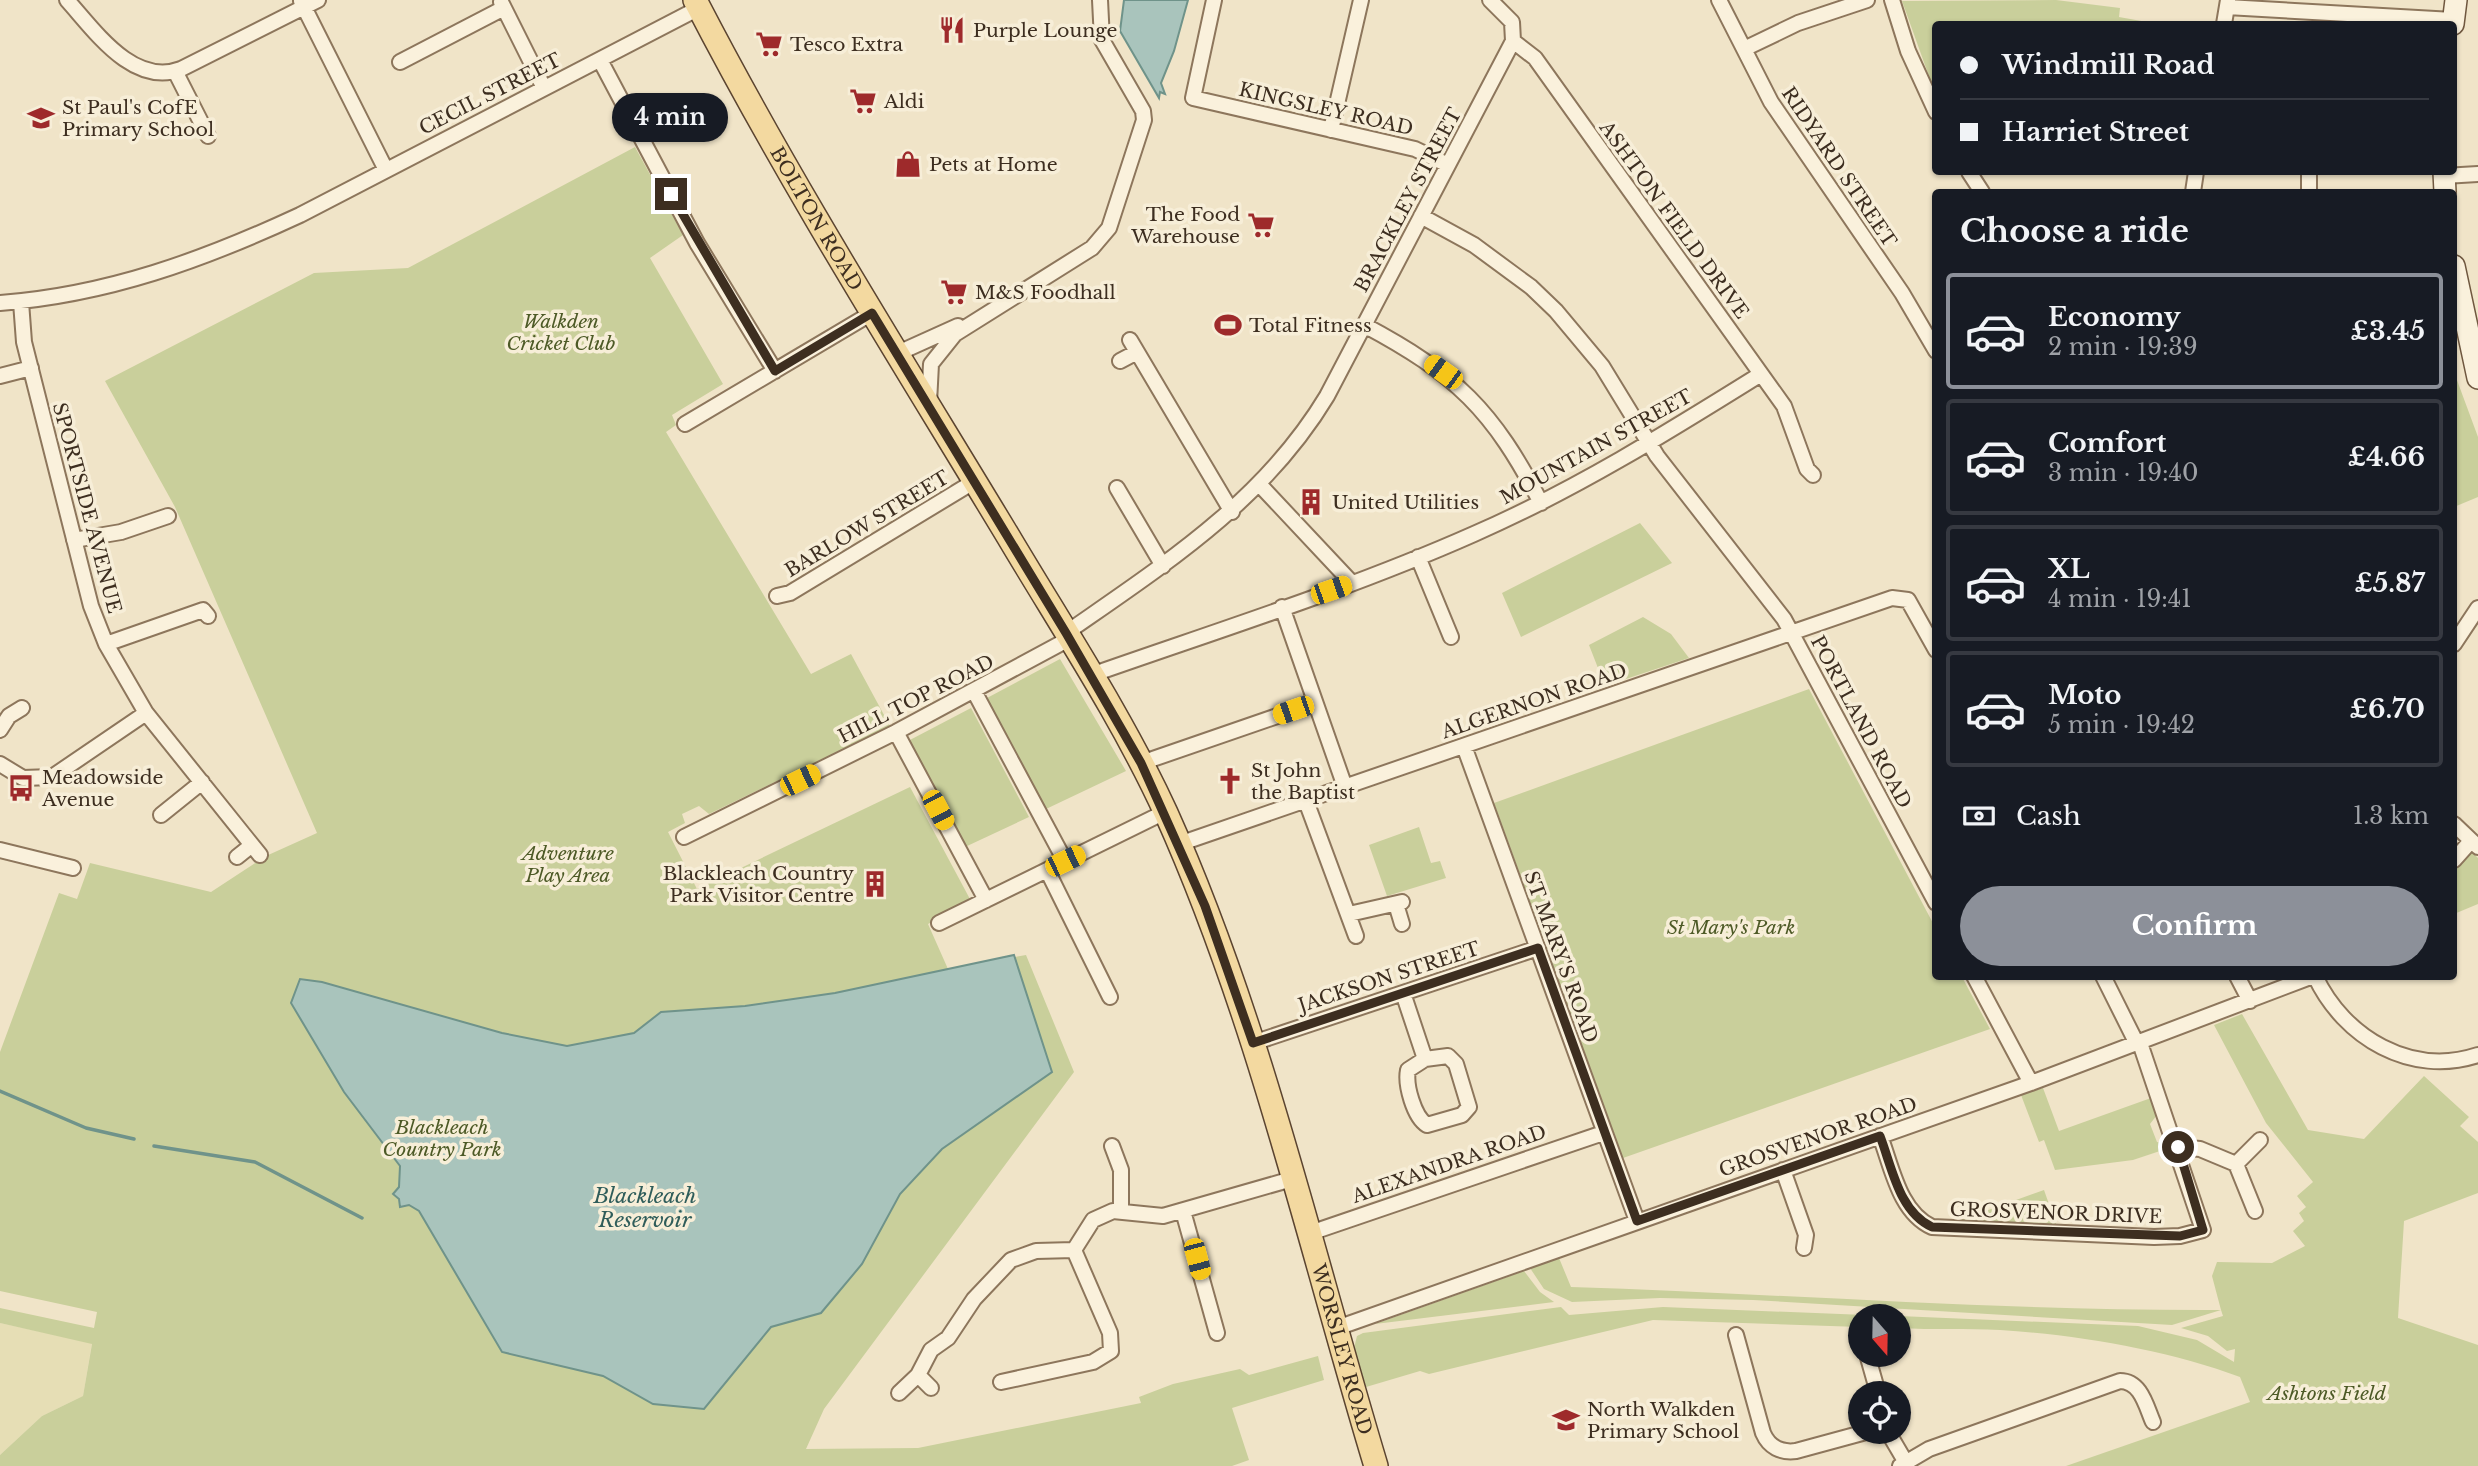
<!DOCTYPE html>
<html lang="en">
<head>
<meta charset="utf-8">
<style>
	:root { --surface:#171b24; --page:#20242c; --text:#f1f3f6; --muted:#9ea1a6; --line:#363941; --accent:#8c9099 }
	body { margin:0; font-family:"Libre Baskerville",serif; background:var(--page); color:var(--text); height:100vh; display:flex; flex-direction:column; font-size:26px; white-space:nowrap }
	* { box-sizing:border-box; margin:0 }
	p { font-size:23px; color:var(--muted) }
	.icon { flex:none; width:38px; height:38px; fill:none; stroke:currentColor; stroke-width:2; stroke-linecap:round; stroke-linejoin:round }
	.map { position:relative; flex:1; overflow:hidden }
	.side { position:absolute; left:1932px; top:189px; width:525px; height:791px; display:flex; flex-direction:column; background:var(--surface); border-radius:7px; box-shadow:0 2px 5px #0004 }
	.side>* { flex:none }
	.hud { position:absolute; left:1932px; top:21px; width:525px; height:154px; border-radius:7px; box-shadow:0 2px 5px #0004; display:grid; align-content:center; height:154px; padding:0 28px; background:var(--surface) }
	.needle { width:46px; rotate:160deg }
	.buttons { position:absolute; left:1848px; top:1304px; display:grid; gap:14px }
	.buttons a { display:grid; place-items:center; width:63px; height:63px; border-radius:50%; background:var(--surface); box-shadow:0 2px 5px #0004; font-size:35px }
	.end { position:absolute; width:32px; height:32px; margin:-16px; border:9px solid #3d2e20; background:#fff; box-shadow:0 0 0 4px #fff }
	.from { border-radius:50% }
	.bubble { position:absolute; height:49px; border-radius:24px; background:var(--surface); box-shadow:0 2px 5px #0004; font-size:23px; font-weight:700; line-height:49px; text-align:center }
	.car { position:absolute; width:21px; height:42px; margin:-21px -10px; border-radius:9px; box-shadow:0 0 5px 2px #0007; background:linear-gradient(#f5c518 24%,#345 0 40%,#f5c518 0 76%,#345 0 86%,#f5c518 0) }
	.hud b { display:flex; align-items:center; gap:24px; height:66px; font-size:26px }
	.hud b+b { border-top:2px solid var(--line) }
	.hud i { width:18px; height:18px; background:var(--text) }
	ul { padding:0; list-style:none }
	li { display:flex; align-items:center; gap:21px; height:116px; margin:0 14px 10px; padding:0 14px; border:4px solid var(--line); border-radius:7px }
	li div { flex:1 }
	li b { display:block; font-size:26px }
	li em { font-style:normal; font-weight:700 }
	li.current { border-color:var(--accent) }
	li>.icon { width:63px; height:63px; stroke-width:1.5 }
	h2 { padding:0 28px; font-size:32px; line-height:84px }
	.pay { display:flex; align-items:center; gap:18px; height:77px; padding:0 28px; font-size:26px }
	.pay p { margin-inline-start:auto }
	.action { display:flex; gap:14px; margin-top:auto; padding:14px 28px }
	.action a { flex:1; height:80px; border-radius:42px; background:var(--accent); color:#fff; font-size:28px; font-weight:700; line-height:80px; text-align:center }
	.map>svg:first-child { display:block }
	.farmland { fill:#e6deb5 }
	.green { fill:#c9cf9b }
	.water { fill:#a9c4bc; stroke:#6f938a; stroke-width:2 }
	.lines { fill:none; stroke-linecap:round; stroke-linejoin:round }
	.stream { stroke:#6f938a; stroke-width:3.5 }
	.street-casing { stroke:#8d765c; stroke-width:18 }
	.secondary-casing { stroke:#6f573f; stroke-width:24 }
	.primary-casing { stroke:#5b4430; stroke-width:26 }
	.street { stroke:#faf1dc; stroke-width:14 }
	.secondary { stroke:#faf1dc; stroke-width:21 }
	.primary { stroke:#f3d9a0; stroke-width:23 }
	.route { stroke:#3d2e20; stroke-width:9 }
	.labels { text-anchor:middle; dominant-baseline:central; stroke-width:7; stroke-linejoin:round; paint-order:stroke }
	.poi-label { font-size:19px; fill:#3d2e20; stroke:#f7eed8; text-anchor:start }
	.street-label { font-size:19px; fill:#3d2e20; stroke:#f7eed8 }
	.park-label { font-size:19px; font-style:italic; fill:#4d5a26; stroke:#f7eed8 }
	.water-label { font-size:21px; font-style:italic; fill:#2f5d5a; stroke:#f7eed8 }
</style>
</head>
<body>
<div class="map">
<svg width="2478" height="1466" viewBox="0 0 2478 1466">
	<rect width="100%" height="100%" fill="#f0e4c8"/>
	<!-- farmland -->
	<path class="farmland" d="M0,1323L92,1343L83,1396L42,1416L0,1455Z"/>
	<!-- green -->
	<path class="green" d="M2056,0L2120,8L2119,17L2158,24H1936L1935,93L1902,1Z
		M635,147L683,235L650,258L723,384L672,415L676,425L666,432L811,674L851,654L890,726L709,814L699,806L682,814L685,823L668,832L697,889L910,787L971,901L928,924L948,969L1026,955L1074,1072L824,1409L806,1449L918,1448L1141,1403L1139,1397L1173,1384L1240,1369L1249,1375L1318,1356L1324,1380L1232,1408L1249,1460L1232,1466H0V1455L42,1416L83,1396L92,1344L0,1323V1308L94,1328L97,1312L0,1291V1052L59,893L77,899L90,863L211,892L266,856L317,833L175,507L105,381L314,273L408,268Z
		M2454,372L2478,437V497L2454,507Z
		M1640,523L1672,563L1521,637L1502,593Z
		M1643,617L1671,634L1689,658L1605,686L1589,645Z
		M1060,659L1126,771L1046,809L987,698Z
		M1809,689L1935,927L1936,976L1962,977L1990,1029L1623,1158L1494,803Z
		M971,708L1029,817L965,847L908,741Z
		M1419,827L1431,863L1440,861L1446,878L1387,896L1369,845Z
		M2472,852L2478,858V904L2454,914V868Z
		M2242,1014L2308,1130L2364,1139L2424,1076L2469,1117L2460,1126L2478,1142V1193L2404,1221L2398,1318L2478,1345V1466H2066L2250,1402L2240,1377C2167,1350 2078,1335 2000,1330C1967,1328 1932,1330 1899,1328V1316L2138,1326L2197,1340L2234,1362L2235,1349L2227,1351L2208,1336L2181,1328L2223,1316L2221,1310L2172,1325L1753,1300L1660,1298L1572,1302L1544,1289L1530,1268L1559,1258L1571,1287C1788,1294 2004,1311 2221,1310L2212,1276L2217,1262L2272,1263L2305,1246L2293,1231L2304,1221L2299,1213L2306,1207L2297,1196L2313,1182L2266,1123L2214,1025Z
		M2043,1088L2059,1131L2151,1098L2157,1115L2150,1124L2157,1142L2167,1144L2169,1148L2133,1160L2055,1170L2044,1140L2039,1142L2021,1095Z
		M2044,1190L2056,1224L1958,1222V1221Z
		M1524,1271L1540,1292L1554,1302L1375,1324Z
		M1561,1307L1569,1315L1663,1307L1890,1316H1860V1327L1653,1320L1429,1374L1420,1371L1366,1387L1354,1348L1357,1336L1363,1333Z"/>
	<!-- water -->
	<path class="water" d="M1124,0H1188L1174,51L1161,83L1165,94L1160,92L1159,98L1120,31Z
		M1014,955L1052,1072L942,1149L900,1194L862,1264L821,1313L771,1327L704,1409L653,1404L603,1376L502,1352L419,1211L409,1205L400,1207L399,1199L393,1194L399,1187L400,1166L344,1092L291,1003L300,979L322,982L502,1033L567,1046L634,1033L661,1012L745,1006L835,993Z"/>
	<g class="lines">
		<!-- stream -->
		<path class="stream" d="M0,1091L86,1128L134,1139
			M154,1146L255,1162L362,1218"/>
		<defs>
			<path id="street" d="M67,0C95,31 133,87 181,69L318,0
				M1214,0L1193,98L1415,149L1448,165
				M1490,0L1512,22L1513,41L1535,58L1784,406L1807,469L1813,475
				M1719,0L1771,102L1902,293L1936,351
				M1892,0L1908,51L1936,112
				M301,1L386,170
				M501,2L544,88
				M2227,7L2453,20
				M2224,24L2228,0
				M1744,49L1798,23L1867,0
				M600,60L697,243L775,371
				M400,62L504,8
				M175,71L208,136
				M1331,130L1361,0
				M1969,172L1982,192
				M2444,176L2478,174
				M2193,192L2196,172
				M2309,192V172
				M1421,216L1474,245L1531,287L1556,311L1602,366L1657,456L1784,619L1936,903
				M21,302L24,342L91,606L106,644L146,713L260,855
				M0,303C107,295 203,260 300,215L699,8
				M1364,325C1456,374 1493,410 1541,503
				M1130,340L1232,512
				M896,354L958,326
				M1120,361L1137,352
				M0,376L31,368
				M929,403L931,364L955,334L1092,248L1109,228L1144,120L1143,111L1102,40L1100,0
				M685,424L872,313
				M1259,484L1352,583
				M1117,488L1163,566
				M74,540L121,532L168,516
				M1418,557L1451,637
				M777,596L790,593L975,481
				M1282,607L1345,787
				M1066,633C1165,564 1264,501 1327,396L1513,41
				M106,644L203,610L208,616
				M2454,644L2478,608
				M1091,675C1219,630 1350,589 1474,534C1575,490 1668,432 1761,374
				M974,691L1065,861
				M0,730L9,716L22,708
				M896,732L986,900
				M1464,746L1637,1221
				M1141,763L1315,703
				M0,764L23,778L52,777L146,713
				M1306,801L1356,936
				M161,815L202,782
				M2454,824L2478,847
				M684,837L896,732L1069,639
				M1179,844L1892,598L1908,600L1936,650
				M0,850L73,868
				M237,857L252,845
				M2454,860L2471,841
				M1047,870L1110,997
				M1396,904L1402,924
				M1349,914L1402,902
				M939,923L1165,812
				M1974,976L2031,1083
				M2103,976L2137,1044
				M2237,976L2250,1001
				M2315,976C2344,1038 2411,1077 2478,1055
				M1403,993L1425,1059
				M1253,1043L1538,948
				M1448,1056L1456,1064L1469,1107L1462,1115L1427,1125C1414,1117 1405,1085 1408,1070L1425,1059Z
				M1880,1136C1892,1167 1899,1212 1932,1227L2154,1237L2180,1236L2203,1230L2140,1043
				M1112,1146L1121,1170V1209
				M2178,1147L2200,1149L2236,1164L2255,1211
				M2236,1164L2260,1140
				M1783,1170L1806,1235L1804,1248
				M1183,1211L1217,1333
				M1307,1234L1603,1133
				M1334,1329L2031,1083L2313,976
				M1736,1335L1763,1433C1769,1447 1781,1453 1796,1451L1866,1432
				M1867,1354L1878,1393
				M918,1375L931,1388
				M1001,1382L1093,1362L1111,1351L1110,1333L1074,1250
				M899,1393L918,1375L931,1350L948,1338L974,1299L1011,1260L1036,1251L1074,1250L1093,1220L1113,1211L1163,1216L1292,1179
				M1888,1432L1905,1461
				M1900,1466L1929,1449L2120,1381C2141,1381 2146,1406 2153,1422"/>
			<path id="secondary" d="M2453,24L2456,0
				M2444,172L2445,192
				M2454,266L2478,378"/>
			<g id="primary">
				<path id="s1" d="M695,0C790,184 901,359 1008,536C1062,627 1122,717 1166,813C1260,1022 1310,1248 1376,1466"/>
			</g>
		</defs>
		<!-- street casing -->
		<use href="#street" class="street-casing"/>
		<!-- secondary casing -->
		<use href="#secondary" class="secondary-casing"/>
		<!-- primary casing -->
		<use href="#primary" class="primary-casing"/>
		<!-- street -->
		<use href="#street" class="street"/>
		<!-- secondary -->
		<use href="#secondary" class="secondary"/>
		<!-- primary -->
		<use href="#primary" class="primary"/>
	</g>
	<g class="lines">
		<!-- route -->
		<path class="route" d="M671,194L775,371L872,313L1066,633L1141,763L1205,906L1253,1043L1538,948L1637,1221L1880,1136C1892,1167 1899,1212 1932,1227L2180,1236L2203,1230L2178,1147"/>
	</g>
	<!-- icons -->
	<defs>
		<symbol id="restaurant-bare" viewBox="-9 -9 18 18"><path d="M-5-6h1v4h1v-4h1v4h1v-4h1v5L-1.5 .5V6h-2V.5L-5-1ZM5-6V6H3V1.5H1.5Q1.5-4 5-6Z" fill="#9e2a2b" stroke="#f7eed8" stroke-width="2.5" paint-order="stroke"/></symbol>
		<symbol id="supermarket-bare" viewBox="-9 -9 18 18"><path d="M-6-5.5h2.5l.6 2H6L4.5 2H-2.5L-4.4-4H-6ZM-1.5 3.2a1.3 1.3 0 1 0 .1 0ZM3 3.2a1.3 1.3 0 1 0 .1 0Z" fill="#9e2a2b" stroke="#f7eed8" stroke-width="2.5" paint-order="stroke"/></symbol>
		<symbol id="school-bare" viewBox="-9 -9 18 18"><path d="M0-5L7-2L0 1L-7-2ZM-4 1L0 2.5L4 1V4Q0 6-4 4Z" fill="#9e2a2b" stroke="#f7eed8" stroke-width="2.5" paint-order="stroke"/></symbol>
		<symbol id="shop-bare" viewBox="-9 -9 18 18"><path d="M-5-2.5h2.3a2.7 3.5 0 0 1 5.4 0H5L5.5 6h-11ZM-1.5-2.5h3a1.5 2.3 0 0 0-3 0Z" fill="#9e2a2b" stroke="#f7eed8" stroke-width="2.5" paint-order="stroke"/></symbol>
		<symbol id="stadium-bare" viewBox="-9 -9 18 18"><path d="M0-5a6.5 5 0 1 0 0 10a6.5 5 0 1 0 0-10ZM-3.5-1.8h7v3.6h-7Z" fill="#9e2a2b" stroke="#f7eed8" stroke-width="2.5" paint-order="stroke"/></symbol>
		<symbol id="building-bare" viewBox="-9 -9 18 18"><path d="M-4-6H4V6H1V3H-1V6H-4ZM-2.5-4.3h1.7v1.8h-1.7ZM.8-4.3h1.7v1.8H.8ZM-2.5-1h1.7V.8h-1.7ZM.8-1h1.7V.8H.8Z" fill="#9e2a2b" stroke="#f7eed8" stroke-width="2.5" paint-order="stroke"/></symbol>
		<symbol id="church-bare" viewBox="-9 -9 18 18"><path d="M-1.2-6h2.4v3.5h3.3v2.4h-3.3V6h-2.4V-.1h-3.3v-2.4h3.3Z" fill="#9e2a2b" stroke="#f7eed8" stroke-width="2.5" paint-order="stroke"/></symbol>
		<symbol id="bus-bare" viewBox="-9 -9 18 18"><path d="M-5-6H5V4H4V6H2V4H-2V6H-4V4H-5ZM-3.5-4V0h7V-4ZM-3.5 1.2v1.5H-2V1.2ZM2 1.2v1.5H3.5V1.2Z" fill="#9e2a2b" stroke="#f7eed8" stroke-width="2.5" paint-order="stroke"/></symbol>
	</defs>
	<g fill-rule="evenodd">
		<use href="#restaurant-bare" x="933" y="11" width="38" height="38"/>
		<use href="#supermarket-bare" x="750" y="25" width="38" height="38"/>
		<use href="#supermarket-bare" x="844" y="82" width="38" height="38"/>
		<use href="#school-bare" x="22" y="99" width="38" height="38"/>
		<use href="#shop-bare" x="889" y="145" width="38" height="38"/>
		<use href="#supermarket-bare" x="1242" y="206" width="38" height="38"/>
		<use href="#supermarket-bare" x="935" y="273" width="38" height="38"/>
		<use href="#stadium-bare" x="1209" y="306" width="38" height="38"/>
		<use href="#building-bare" x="1292" y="483" width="38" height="38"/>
		<use href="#church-bare" x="1211" y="762" width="38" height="38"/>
		<use href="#bus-bare" x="2" y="769" width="38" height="38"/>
		<use href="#building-bare" x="856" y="865" width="38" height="38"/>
		<use href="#school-bare" x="1547" y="1401" width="38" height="38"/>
	</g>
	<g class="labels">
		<!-- poi labels -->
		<g class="poi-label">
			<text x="973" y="30">Purple Lounge</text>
			<text x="790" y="44">Tesco Extra</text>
			<text x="884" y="101">Aldi</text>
			<text x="62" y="107">St Paul's CofE<tspan x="62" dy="22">Primary School</tspan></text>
			<text x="929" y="164">Pets at Home</text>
			<text x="1240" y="214" text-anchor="end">The Food<tspan x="1240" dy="22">Warehouse</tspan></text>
			<text x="975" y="292">M&amp;S Foodhall</text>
			<text x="1249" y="325">Total Fitness</text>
			<text x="1332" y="502">United Utilities</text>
			<text x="1251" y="770">St John<tspan x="1251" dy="22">the Baptist</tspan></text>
			<text x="42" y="777">Meadowside<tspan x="42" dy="22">Avenue</tspan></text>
			<text x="854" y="873" text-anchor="end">Blackleach Country<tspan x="854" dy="22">Park Visitor Centre</tspan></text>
			<text x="1587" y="1409">North Walkden<tspan x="1587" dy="22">Primary School</tspan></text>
		</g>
		<!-- street labels -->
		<g class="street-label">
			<text transform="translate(490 94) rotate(-27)">CECIL STREET</text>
			<text transform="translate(1326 109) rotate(13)">KINGSLEY ROAD</text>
			<text transform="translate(1839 167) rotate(56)">RIDYARD STREET</text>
			<text transform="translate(1408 200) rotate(-62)">BRACKLEY STREET</text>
			<text stroke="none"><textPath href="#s1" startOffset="250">BOLTON ROAD</textPath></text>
			<text transform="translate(1674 220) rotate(54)">ASHTON FIELD DRIVE</text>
			<text transform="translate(1596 447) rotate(-29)">MOUNTAIN STREET</text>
			<text transform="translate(87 508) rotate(75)">SPORTSIDE AVENUE</text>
			<text transform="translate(867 524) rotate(-31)">BARLOW STREET</text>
			<text transform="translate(916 699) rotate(-27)">HILL TOP ROAD</text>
			<text transform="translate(1534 701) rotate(-19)">ALGERNON ROAD</text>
			<text transform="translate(1861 722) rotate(62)">PORTLAND ROAD</text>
			<text transform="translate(1561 957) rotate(70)">ST MARY'S ROAD</text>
			<text transform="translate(1389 977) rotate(-18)">JACKSON STREET</text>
			<text transform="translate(1818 1137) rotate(-19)">GROSVENOR ROAD</text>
			<text transform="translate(1449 1164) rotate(-19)">ALEXANDRA ROAD</text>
			<text transform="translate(2056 1213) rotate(2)">GROSVENOR DRIVE</text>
			<text stroke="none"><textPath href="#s1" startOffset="1505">WORSLEY ROAD</textPath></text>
		</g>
		<!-- park labels -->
		<g class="park-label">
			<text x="561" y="321">Walkden<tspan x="561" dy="22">Cricket Club</tspan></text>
			<text x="568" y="853">Adventure<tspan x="568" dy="22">Play Area</tspan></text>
			<text x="1731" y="927">St Mary's Park</text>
			<text x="442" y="1127">Blackleach<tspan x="442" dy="22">Country Park</tspan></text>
			<text x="2327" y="1393">Ashtons Field</text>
		</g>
		<!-- water labels -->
		<g class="water-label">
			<text x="645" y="1196">Blackleach<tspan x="645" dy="24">Reservoir</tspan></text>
		</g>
	</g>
</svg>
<div class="buttons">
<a><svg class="needle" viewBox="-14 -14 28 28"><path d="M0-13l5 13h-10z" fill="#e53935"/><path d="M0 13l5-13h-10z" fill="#9ea1a6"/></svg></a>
<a><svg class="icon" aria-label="locate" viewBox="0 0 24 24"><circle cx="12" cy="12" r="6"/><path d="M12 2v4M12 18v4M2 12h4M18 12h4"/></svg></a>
</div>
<i class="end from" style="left:2178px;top:1147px"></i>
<i class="end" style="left:671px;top:194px"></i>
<div class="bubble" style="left:612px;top:93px;width:116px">4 min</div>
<i class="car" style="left:1443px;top:372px;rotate:306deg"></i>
<i class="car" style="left:1331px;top:590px;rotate:71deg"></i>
<i class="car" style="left:1293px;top:710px;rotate:251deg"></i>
<i class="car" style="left:800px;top:780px;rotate:64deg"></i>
<i class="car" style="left:938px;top:810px;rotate:152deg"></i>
<i class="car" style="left:1065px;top:861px;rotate:64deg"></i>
<i class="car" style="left:1197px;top:1259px;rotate:165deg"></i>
<div class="hud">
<b><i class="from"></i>Windmill Road</b>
<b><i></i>Harriet Street</b>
</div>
<section class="side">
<h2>Choose a ride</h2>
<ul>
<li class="current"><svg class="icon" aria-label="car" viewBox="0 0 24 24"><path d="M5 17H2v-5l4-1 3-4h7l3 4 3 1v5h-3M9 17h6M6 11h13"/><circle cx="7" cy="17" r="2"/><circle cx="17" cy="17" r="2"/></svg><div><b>Economy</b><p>2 min · 19:39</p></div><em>£3.45</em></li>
<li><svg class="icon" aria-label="car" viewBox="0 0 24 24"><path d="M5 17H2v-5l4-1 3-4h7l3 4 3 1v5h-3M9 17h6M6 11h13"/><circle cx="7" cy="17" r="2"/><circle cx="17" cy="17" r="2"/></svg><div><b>Comfort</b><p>3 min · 19:40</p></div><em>£4.66</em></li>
<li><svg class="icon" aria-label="car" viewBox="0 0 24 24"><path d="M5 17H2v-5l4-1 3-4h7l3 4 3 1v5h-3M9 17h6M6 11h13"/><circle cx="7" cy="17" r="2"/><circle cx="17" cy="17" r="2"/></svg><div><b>XL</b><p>4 min · 19:41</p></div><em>£5.87</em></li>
<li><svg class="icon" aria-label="car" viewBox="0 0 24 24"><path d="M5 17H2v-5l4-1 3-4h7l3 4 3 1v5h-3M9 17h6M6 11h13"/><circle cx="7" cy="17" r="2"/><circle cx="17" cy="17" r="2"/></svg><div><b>Moto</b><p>5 min · 19:42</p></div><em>£6.70</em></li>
</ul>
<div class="pay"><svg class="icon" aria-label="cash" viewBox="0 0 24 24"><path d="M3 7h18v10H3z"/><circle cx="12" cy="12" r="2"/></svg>Cash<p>1.3 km</p></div>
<div class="action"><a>Confirm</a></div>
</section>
</div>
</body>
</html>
